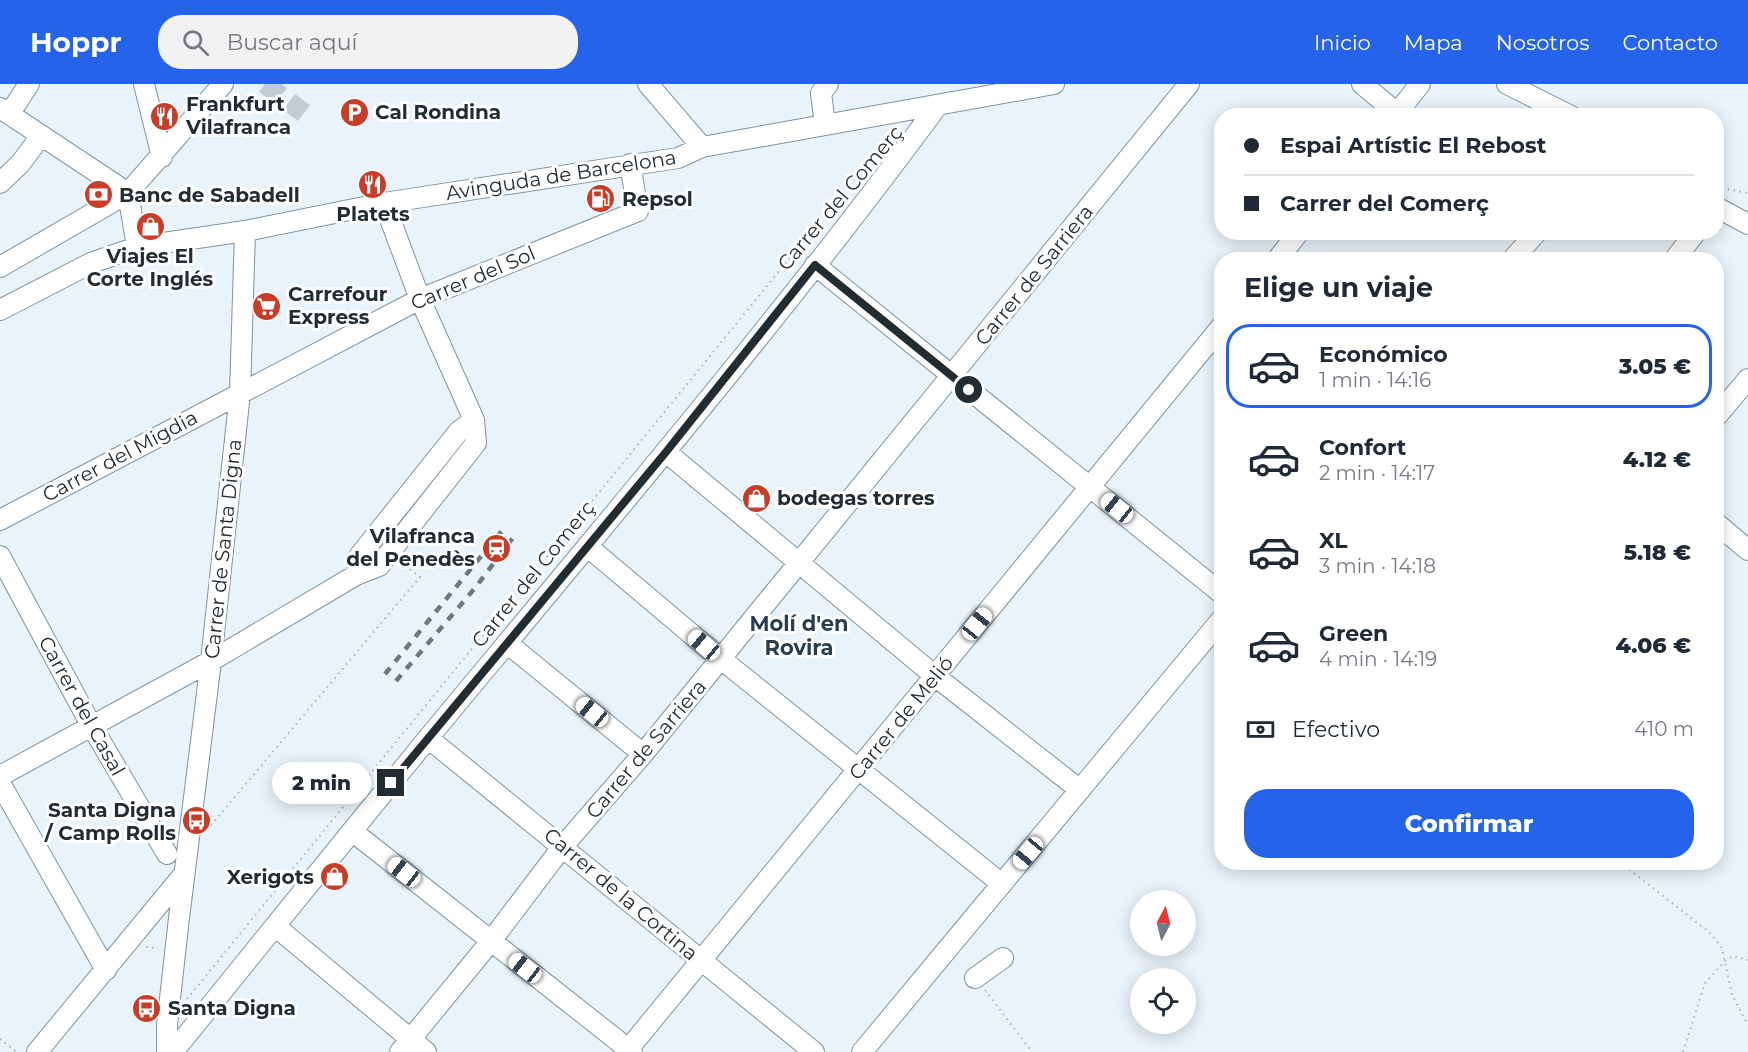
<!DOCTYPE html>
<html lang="es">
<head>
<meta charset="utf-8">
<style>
	:root { --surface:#fff; --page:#f2f2f3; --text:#1f2937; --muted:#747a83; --line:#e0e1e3; --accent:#2563eb }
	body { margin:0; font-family:Montserrat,sans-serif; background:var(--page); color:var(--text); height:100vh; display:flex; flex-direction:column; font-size:22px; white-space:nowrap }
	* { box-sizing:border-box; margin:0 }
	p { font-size:20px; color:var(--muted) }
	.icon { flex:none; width:33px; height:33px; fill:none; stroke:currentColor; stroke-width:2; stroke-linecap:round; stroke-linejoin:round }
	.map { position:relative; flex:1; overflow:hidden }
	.drawer { position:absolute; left:1214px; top:168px; width:510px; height:618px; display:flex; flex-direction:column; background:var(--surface); border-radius:24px; box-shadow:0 3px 15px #0003 }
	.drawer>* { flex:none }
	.banner { position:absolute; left:1214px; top:24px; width:510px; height:132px; border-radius:24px; box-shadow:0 3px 15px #0003; display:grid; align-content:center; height:132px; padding:0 30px; background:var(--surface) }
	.needle { width:39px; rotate:7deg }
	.fabs { position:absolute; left:1130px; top:806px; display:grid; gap:12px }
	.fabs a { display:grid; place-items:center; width:66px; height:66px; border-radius:50%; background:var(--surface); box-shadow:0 3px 15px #0003; font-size:30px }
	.end { position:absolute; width:27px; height:27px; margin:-14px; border:8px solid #222c33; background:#fff; box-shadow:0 0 0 3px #fff }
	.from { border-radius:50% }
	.bubble { position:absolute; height:42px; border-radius:21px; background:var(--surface); box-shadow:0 3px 15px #0003; font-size:20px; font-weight:800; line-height:42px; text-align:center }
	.car { position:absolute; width:18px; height:36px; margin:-18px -9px; border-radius:8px; box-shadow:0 0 4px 2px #0007; background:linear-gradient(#fff 24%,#345 0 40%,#fff 0 76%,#345 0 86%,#fff 0) }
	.banner b { display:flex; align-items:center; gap:21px; height:57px; font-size:22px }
	.banner b+b { border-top:2px solid var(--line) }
	.banner i { width:15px; height:15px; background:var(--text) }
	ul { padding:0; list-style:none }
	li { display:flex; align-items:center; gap:18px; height:84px; margin:0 12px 9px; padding:0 18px; border:3px solid transparent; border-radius:24px }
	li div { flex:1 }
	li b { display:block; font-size:22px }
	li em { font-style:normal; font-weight:800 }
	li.current { border-color:var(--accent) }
	li>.icon { width:54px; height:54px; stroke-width:1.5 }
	h2 { padding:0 30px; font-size:27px; line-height:72px }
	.pay { display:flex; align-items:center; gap:15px; height:66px; padding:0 30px; font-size:22px }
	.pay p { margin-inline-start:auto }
	.action { display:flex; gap:12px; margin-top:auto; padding:12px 30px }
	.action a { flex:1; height:69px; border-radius:24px; background:var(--accent); color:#fff; font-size:24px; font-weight:800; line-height:69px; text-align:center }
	header { display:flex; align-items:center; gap:36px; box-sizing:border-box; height:84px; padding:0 30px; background:var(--accent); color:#fff }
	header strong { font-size:28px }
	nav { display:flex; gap:33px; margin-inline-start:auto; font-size:21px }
	.search { width:420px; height:54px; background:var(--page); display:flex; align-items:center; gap:15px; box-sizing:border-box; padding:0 21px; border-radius:24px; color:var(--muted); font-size:22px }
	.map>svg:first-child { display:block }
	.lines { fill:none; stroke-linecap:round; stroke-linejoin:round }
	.minor-tunnel { stroke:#c1cbd3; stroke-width:20; stroke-dasharray:20 10; stroke-linecap:butt }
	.minor-casing { stroke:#7c94a6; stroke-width:22 }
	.path { stroke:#a8b2ba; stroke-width:2; stroke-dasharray:1.5 4.5; stroke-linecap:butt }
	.minor { stroke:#fff; stroke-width:20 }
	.rail { stroke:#6e787f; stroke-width:4.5; stroke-dasharray:8 8; stroke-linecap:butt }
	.route { stroke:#222c33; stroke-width:8 }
	.labels { text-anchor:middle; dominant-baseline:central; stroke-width:6; stroke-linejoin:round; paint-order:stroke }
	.poi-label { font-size:20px; font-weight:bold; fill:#222c33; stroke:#fff; text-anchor:start }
	.street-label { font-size:20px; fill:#222c33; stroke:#fff }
	.neighbourhood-label { font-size:21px; font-weight:bold; fill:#293f4e; stroke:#fff }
</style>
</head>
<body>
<header>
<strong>Hoppr</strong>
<div class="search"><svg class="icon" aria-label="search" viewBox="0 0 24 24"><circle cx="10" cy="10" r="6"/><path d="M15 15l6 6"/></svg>Buscar aquí</div>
<nav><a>Inicio</a><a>Mapa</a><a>Nosotros</a><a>Contacto</a></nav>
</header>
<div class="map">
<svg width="1748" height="968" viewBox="0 0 1748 968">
	<rect width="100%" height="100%" fill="#e9f3fb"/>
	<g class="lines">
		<!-- minor-tunnel -->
		<path class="minor-tunnel" d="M265,0L304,29"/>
		<defs>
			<path id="minor" d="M144,0L162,73
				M648,0L702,63
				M1362,0L1397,29
				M1507,0L1571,32
				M0,24L128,109
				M10,29L29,0
				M1395,32L1420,0
				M825,41L821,9L828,0
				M0,99L20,80L41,52
				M128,109L137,163
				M1716,123L1748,140
				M1277,176L1299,148
				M1512,176L1537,148
				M1674,176L1696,148
				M815,181L1221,509
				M0,183L128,109L223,0
				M0,226L91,179L137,163L245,147L384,119L678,74L702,63L1054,0
				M1716,333L1748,295
				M666,368L935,592L1080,706
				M0,436L420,215L638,127L630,80
				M1716,439L1748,466
				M587,462L721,575L1002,800
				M0,472L91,641L167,770
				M356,491L360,471L459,347L474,336
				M507,559L643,670
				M428,654L814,968
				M0,692L211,577L356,491L379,482L476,359L474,336L420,215L384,119
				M0,699L106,886
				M352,747L632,968
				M275,842L426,968
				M975,894L1003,874
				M37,968L184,790
				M167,968V941L179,834L211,577L240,309L245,147
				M173,968C281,835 388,701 498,570C648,389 799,210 938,21
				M400,968L491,857L563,762L643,670L1189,0
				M626,968L1221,243
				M862,968L1221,536"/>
		</defs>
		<!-- minor casing -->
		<use href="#minor" class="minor-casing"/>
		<!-- path -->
		<path class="path" d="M1716,103L1748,109
			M207,746L420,493L401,478
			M1620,778L1710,849L1722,864L1732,911L1748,941
			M146,863L158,864
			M985,906L1032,968
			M187,915L893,47
			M0,955L17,968
			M1683,968L1705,899L1725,877L1733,872L1748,876"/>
		<!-- minor -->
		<use href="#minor" class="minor"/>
		<!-- rail -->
		<path class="rail" d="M385,590L505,443
			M396,597L475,504L515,451"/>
	</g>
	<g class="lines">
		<!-- route -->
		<path class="route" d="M391,699L666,368L815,181L969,306"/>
	</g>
	<!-- icons -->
	<defs>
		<symbol id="parking-disc" viewBox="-11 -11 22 22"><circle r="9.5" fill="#c83c28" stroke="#fff"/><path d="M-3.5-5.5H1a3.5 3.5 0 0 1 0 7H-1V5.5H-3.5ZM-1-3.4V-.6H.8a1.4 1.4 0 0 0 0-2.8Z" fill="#fff"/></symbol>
		<symbol id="restaurant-disc" viewBox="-11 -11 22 22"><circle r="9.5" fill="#c83c28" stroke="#fff"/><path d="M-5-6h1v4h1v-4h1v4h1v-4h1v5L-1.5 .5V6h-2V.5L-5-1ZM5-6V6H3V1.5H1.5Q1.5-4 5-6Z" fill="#fff"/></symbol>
		<symbol id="bank-disc" viewBox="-11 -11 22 22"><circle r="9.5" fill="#c83c28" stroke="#fff"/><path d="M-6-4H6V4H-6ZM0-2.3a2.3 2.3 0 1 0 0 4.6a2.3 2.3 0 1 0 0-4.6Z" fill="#fff"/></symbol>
		<symbol id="fuel-disc" viewBox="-11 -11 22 22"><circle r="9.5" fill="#c83c28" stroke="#fff"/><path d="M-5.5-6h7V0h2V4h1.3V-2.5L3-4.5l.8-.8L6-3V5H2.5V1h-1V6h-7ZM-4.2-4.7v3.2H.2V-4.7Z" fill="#fff"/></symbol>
		<symbol id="shop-disc" viewBox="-11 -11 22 22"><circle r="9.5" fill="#c83c28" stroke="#fff"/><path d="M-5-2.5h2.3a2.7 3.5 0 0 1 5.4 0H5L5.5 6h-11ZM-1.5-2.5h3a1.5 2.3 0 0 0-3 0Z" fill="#fff"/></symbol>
		<symbol id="supermarket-disc" viewBox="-11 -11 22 22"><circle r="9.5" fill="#c83c28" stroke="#fff"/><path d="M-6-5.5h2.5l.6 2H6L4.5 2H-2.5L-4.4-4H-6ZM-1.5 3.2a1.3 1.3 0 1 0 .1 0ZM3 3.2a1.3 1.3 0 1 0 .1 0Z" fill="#fff"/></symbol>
		<symbol id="station-disc" viewBox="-11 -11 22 22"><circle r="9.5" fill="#c83c28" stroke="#fff"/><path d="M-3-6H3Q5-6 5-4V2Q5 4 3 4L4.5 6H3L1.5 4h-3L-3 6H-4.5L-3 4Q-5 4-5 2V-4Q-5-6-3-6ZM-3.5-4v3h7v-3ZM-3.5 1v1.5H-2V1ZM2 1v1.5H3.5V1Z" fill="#fff"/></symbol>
		<symbol id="bus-disc" viewBox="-11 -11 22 22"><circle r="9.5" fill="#c83c28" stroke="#fff"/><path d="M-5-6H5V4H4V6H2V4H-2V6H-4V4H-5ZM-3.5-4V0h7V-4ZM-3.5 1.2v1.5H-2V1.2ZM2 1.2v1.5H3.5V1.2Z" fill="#fff"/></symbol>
	</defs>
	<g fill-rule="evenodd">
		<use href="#parking-disc" x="338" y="12" width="33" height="33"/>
		<use href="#restaurant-disc" x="148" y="16" width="33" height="33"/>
		<use href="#restaurant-disc" x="356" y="84" width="33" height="33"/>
		<use href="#bank-disc" x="82" y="94" width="33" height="33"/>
		<use href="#fuel-disc" x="584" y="98" width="33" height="33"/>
		<use href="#shop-disc" x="134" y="126" width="33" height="33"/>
		<use href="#supermarket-disc" x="250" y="206" width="33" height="33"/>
		<use href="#shop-disc" x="740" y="398" width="33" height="33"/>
		<use href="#station-disc" x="480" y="448" width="33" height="33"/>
		<use href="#bus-disc" x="180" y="720" width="33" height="33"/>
		<use href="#shop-disc" x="318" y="776" width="33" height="33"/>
		<use href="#bus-disc" x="130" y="908" width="33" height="33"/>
	</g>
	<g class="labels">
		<!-- poi labels -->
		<g class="poi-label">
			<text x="186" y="20">Frankfurt<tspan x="186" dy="23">Vilafranca</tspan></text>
			<text x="375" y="28">Cal Rondina</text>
			<text x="119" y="111">Banc de Sabadell</text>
			<text x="622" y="115">Repsol</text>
			<text x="373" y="130" text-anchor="middle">Platets</text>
			<text x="150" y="172" text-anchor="middle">Viajes El<tspan x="150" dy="23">Corte Inglés</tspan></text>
			<text x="288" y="210">Carrefour<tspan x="288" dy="23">Express</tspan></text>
			<text x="777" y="414">bodegas torres</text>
			<text x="475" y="452" text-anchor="end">Vilafranca<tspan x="475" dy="23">del Penedès</tspan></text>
			<text x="176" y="726" text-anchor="end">Santa Digna<tspan x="176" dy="23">/ Camp Rolls</tspan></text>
			<text x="314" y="793" text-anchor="end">Xerigots</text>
			<text x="168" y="924">Santa Digna</text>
		</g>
		<!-- street labels -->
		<g class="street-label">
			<text transform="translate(561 91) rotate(-9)">Avinguda de Barcelona</text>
			<text transform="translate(840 114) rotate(-50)">Carrer del Comerç</text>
			<text transform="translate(1034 191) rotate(-51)">Carrer de Sarriera</text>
			<text transform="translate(473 194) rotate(-23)">Carrer del Sol</text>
			<text transform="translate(120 372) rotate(-28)">Carrer del Migdia</text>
			<text transform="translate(223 465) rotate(-84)">Carrer de Santa Digna</text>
			<text transform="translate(533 490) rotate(-51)">Carrer del Comerç</text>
			<text transform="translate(82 622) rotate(61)">Carrer del Casal</text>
			<text transform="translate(901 634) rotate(-51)">Carrer de Melió</text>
			<text transform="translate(646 665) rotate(-50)">Carrer de Sarriera</text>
			<text transform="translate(621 810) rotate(40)">Carrer de la Cortina</text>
		</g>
		<!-- neighbourhood labels -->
		<g class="neighbourhood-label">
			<text x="799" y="539">Molí d'en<tspan x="799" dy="24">Rovira</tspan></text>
		</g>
	</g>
</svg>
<div class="fabs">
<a><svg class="needle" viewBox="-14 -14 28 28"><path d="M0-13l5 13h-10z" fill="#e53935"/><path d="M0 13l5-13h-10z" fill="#747a83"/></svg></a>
<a><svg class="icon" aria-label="locate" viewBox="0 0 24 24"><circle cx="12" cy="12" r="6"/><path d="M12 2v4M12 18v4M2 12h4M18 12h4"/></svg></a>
</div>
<i class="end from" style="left:969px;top:306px"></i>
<i class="end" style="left:391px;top:699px"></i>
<div class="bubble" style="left:272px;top:678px;width:99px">2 min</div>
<i class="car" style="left:1117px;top:424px;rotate:309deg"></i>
<i class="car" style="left:977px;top:540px;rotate:39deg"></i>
<i class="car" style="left:704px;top:561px;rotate:310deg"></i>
<i class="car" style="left:592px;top:628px;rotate:309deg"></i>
<i class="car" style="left:1028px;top:769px;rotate:220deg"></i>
<i class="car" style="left:404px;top:788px;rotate:308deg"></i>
<i class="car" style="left:525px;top:884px;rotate:308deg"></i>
<div class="banner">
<b><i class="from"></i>Espai Artístic El Rebost</b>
<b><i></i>Carrer del Comerç</b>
</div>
<section class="drawer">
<h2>Elige un viaje</h2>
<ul>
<li class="current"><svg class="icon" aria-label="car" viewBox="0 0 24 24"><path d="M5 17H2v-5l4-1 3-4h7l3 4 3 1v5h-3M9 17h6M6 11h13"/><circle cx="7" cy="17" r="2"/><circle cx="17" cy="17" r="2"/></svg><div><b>Económico</b><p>1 min · 14:16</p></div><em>3.05 €</em></li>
<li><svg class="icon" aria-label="car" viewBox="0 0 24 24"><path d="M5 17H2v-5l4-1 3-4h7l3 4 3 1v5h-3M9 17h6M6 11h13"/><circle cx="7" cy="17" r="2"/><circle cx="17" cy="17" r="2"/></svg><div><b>Confort</b><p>2 min · 14:17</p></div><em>4.12 €</em></li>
<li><svg class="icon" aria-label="car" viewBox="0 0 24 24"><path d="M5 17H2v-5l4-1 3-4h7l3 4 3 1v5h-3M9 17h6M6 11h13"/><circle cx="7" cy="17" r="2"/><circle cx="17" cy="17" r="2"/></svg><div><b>XL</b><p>3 min · 14:18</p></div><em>5.18 €</em></li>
<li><svg class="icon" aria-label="car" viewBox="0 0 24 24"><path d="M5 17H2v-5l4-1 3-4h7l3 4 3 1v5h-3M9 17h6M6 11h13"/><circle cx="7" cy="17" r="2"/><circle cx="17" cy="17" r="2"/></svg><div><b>Green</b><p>4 min · 14:19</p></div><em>4.06 €</em></li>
</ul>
<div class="pay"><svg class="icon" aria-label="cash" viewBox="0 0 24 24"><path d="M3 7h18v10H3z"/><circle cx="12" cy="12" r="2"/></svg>Efectivo<p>410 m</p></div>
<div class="action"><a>Confirmar</a></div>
</section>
</div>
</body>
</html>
